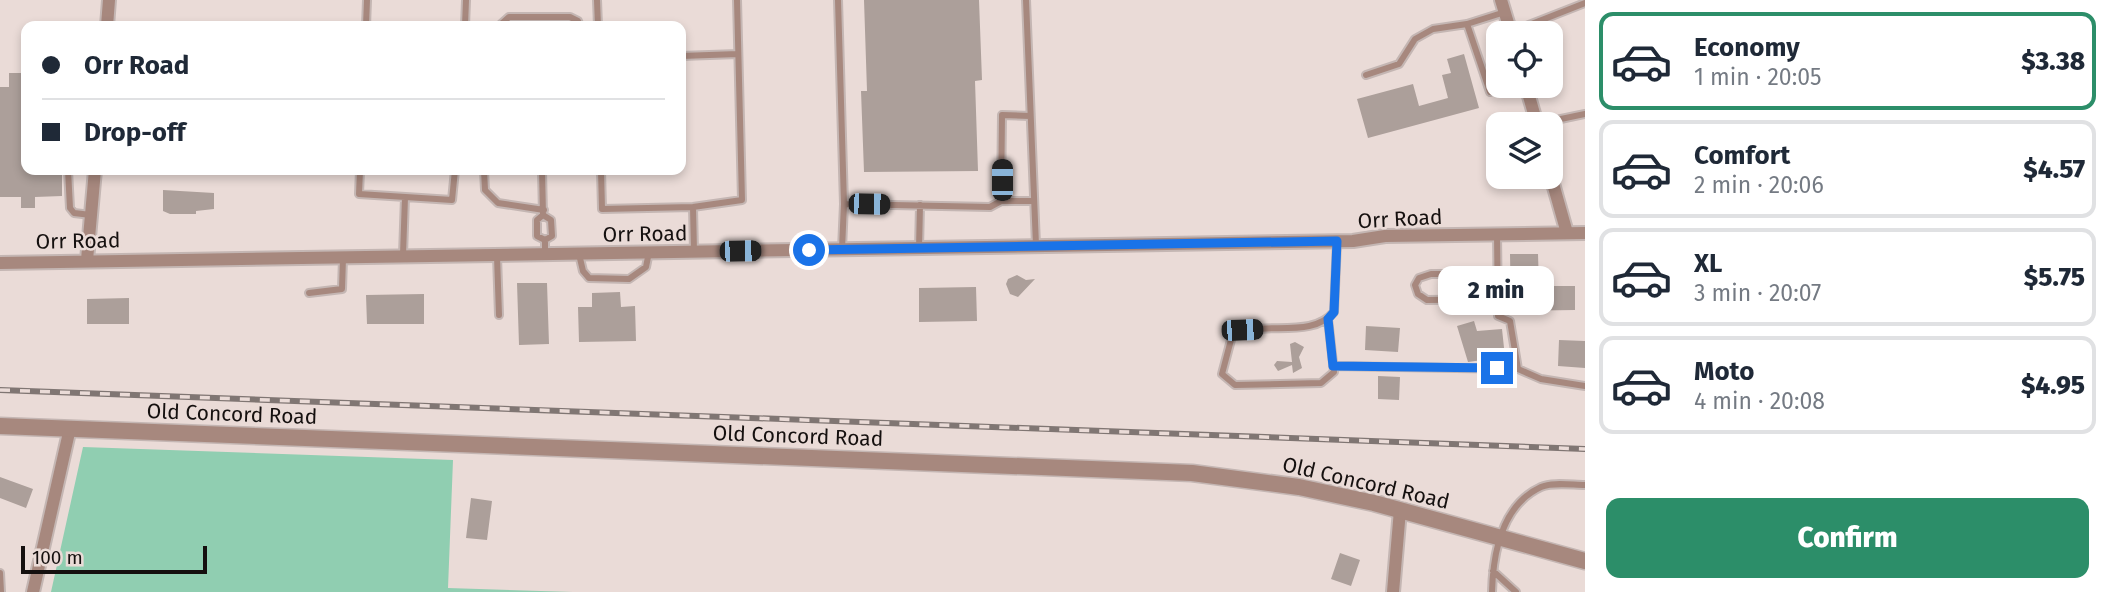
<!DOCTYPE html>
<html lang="en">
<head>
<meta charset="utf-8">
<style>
	:root { --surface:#fff; --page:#f2f2f3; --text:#1f2937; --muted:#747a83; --line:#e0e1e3; --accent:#2c8e69 }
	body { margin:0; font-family:"Fira Sans",sans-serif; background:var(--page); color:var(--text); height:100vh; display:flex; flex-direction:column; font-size:26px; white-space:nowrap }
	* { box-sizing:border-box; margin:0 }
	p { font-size:23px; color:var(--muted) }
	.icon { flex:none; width:38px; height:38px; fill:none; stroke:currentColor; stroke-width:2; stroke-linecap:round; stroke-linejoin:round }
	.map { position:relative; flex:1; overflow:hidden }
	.side { display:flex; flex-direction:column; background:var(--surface); width:525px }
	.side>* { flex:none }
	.hud { position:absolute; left:21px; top:21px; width:665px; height:154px; border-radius:14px; box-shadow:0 4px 10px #0003; display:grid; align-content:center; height:154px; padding:0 21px; background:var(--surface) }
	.tools { position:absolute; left:1486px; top:21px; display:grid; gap:14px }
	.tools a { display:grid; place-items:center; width:77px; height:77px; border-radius:14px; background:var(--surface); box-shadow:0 4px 10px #0003; font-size:35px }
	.scale { position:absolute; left:21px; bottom:18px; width:186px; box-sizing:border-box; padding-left:7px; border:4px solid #15100f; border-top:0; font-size:19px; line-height:24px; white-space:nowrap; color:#15100f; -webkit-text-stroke:5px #eadbd7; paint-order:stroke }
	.end { position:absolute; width:32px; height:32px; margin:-16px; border:9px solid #1a73e8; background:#fff; box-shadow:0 0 0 4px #fff }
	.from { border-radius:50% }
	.bubble { position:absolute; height:49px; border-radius:14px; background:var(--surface); box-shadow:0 4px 10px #0003; font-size:23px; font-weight:800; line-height:49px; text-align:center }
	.car { position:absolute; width:21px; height:42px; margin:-21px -10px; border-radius:9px; box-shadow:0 0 5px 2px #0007; background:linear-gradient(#222 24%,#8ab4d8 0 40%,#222 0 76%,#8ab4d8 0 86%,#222 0) }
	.hud b { display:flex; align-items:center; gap:24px; height:66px; font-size:26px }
	.hud b+b { border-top:2px solid var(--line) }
	.hud i { width:18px; height:18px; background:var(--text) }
	ul { padding:12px 0 0; list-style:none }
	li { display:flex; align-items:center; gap:21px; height:98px; margin:0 14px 10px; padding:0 7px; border:4px solid var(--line); border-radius:14px }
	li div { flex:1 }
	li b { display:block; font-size:26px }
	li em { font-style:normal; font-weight:800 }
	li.on { border-color:var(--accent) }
	li>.icon { width:63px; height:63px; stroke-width:1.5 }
	.button { display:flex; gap:14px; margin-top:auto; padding:14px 21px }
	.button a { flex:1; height:80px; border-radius:14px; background:var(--accent); color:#fff; font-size:28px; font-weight:800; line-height:80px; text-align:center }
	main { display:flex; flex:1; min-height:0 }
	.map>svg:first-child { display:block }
	.green { fill:#90ceb1 }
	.building { fill:#ac9f9a }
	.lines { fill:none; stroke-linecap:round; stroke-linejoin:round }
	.service-casing { stroke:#c4b6b3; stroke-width:10 }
	.minor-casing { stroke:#c4b6b3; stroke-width:16 }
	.tertiary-casing { stroke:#c4b6b3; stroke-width:19 }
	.service { stroke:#a7887e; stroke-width:6 }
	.minor { stroke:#a7887e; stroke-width:12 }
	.tertiary { stroke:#a7887e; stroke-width:16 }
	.rail-casing { stroke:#807673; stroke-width:6 }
	.rail { stroke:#eadbd7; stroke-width:3.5; stroke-dasharray:10; stroke-linecap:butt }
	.route { stroke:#1a73e8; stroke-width:9 }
	.labels { text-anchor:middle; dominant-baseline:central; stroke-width:5; stroke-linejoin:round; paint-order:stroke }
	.street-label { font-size:21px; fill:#15100f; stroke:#eadbd7 }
</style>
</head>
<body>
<main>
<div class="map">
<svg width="1585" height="592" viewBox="0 0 1585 592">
	<rect width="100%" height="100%" fill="#eadbd7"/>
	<!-- green -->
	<path class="green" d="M83,447L453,460L448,588L573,592H51Z"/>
	<!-- building -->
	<path class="building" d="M864,0H979L982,80L975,81L978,171L864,172L861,91H867Z
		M1464,54L1479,108L1368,138L1357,99L1413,84L1419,106L1448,98L1442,75L1451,73L1447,59Z
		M9,73H26V170H62V196L35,197V208H21V197H0V87H9Z
		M163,190L214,193V209L196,211V214H170L163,211Z
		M1510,254H1538L1539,286H1575V310L1511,311Z
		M1017,275L1026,280L1035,279L1018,297L1010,294L1006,284L1008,279Z
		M517,283H547L549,344L519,345Z
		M976,287L977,321L919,322V288Z
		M620,292L621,307L635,306L636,341L579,342L578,307H592V293Z
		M424,294V324H367L366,295Z
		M129,298V324H87V299Z
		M1474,321L1477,331L1502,329L1505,357L1468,362L1457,326Z
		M1366,326L1400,328L1398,352L1365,350Z
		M1559,340L1585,341V368L1558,366Z
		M1295,342L1304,347L1299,357L1302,368L1293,373L1292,365L1278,371L1274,365L1277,361L1292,362L1290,344Z
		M1378,376L1400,377L1399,400L1378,399Z
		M0,477L33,489L26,508L0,498Z
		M471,498L492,501L487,540L466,538Z
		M1340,553L1360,560L1351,586L1331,579Z"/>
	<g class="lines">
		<defs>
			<path id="service" d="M597,0L598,26
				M838,0L844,204L990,207L1001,201L1002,115L1030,116
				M1026,0L1036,245
				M1467,24L1490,92
				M366,26L367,0
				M465,26L466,0
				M499,26L509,17H570L578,21L580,26
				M1511,32L1585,3
				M681,56L738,54
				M1366,75L1399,64L1415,39L1433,29L1467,24L1505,12
				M1537,124L1585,114
				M68,170L70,208L74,213L91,215
				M360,170L359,194L452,200L455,170
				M484,170L485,190L498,203L544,210
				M542,170L543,215L537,220V236L545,240
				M601,170L602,209L693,207L742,200L737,0
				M1001,201H1034
				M693,207L694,252
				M543,215L551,220L552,236L545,240V254
				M1497,234L1498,316L1510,321L1518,369L1541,379L1585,386
				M842,249L844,204
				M919,249L920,205
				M579,254L583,271L589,278L629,279L646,267L649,252
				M403,255L405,197
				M497,256L499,315
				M1497,274H1431L1419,278L1415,285L1418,294L1427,300L1498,299
				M309,293L342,289L343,258
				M1328,319L1334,372L1321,383L1235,385L1222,374L1232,336C1261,319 1311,340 1334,312L1337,241
				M1333,366L1518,369
				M1493,571L1516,592
				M0,573L1,592
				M1492,592C1493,553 1502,505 1541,487C1552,482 1572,485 1585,485"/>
			<path id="minor" d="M1501,0L1511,33
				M107,26L109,0
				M1526,86L1537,124
				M1550,173L1567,233
				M87,260L95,170
				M0,263L1353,241L1385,236L1585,233
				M33,592L70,428
				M1393,592L1400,510"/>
			<path id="tertiary" d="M0,426L1192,473L1299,487L1374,503L1585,561"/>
		</defs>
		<!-- service casing -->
		<use href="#service" class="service-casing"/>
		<!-- minor casing -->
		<use href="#minor" class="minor-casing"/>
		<!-- tertiary casing -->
		<use href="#tertiary" class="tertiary-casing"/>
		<!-- service -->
		<use href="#service" class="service"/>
		<!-- minor -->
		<use href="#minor" class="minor"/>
		<!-- tertiary -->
		<use href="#tertiary" class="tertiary"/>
		<defs>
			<path id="rail" d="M0,390L1585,449"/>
		</defs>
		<!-- rail casing -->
		<use href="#rail" class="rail-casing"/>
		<!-- rail -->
		<use href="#rail" class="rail"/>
	</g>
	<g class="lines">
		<!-- route -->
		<path class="route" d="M809,250L1337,241L1334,312L1328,319L1333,366L1497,368"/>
	</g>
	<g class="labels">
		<!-- street labels -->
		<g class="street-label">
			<text transform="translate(1400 219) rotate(-3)">Orr Road</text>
			<text transform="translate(645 234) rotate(-1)">Orr Road</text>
			<text transform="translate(78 241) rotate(-1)">Orr Road</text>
			<text transform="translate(232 414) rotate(2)">Old Concord Road</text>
			<text transform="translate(798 436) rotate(2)">Old Concord Road</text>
			<text transform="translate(1366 483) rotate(13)">Old Concord Road</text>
		</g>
	</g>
</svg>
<div class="tools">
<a><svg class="icon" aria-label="locate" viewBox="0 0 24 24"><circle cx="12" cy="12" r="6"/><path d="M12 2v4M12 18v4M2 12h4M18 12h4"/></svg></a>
<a><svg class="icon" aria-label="layers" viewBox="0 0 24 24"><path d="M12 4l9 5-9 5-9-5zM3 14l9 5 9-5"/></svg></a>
</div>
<div class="scale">100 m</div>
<i class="end from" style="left:809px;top:250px"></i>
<i class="end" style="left:1497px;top:368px"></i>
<div class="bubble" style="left:1438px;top:266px;width:116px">2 min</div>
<i class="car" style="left:1002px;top:180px;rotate:0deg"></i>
<i class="car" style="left:869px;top:204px;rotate:91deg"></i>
<i class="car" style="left:740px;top:251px;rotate:89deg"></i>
<i class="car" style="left:1242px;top:330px;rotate:88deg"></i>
<div class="hud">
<b><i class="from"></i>Orr Road</b>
<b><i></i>Drop-off</b>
</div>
</div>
<section class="side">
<ul>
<li class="on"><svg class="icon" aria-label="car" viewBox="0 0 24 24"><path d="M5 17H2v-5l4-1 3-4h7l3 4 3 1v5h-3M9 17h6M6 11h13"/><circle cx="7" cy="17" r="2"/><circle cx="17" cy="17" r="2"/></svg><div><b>Economy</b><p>1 min · 20:05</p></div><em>$3.38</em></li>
<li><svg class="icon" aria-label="car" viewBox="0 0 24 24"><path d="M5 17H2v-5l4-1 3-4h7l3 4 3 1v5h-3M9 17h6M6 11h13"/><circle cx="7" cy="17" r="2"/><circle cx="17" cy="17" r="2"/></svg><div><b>Comfort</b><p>2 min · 20:06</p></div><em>$4.57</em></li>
<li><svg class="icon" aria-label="car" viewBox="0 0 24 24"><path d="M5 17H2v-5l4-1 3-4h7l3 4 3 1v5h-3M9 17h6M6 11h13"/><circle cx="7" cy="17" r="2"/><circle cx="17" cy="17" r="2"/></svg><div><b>XL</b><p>3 min · 20:07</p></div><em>$5.75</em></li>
<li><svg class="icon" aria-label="car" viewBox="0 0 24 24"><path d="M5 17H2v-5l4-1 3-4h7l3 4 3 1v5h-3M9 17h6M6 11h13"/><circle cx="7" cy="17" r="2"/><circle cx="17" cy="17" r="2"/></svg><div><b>Moto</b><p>4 min · 20:08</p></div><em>$4.95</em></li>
</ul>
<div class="button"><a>Confirm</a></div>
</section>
</main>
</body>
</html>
